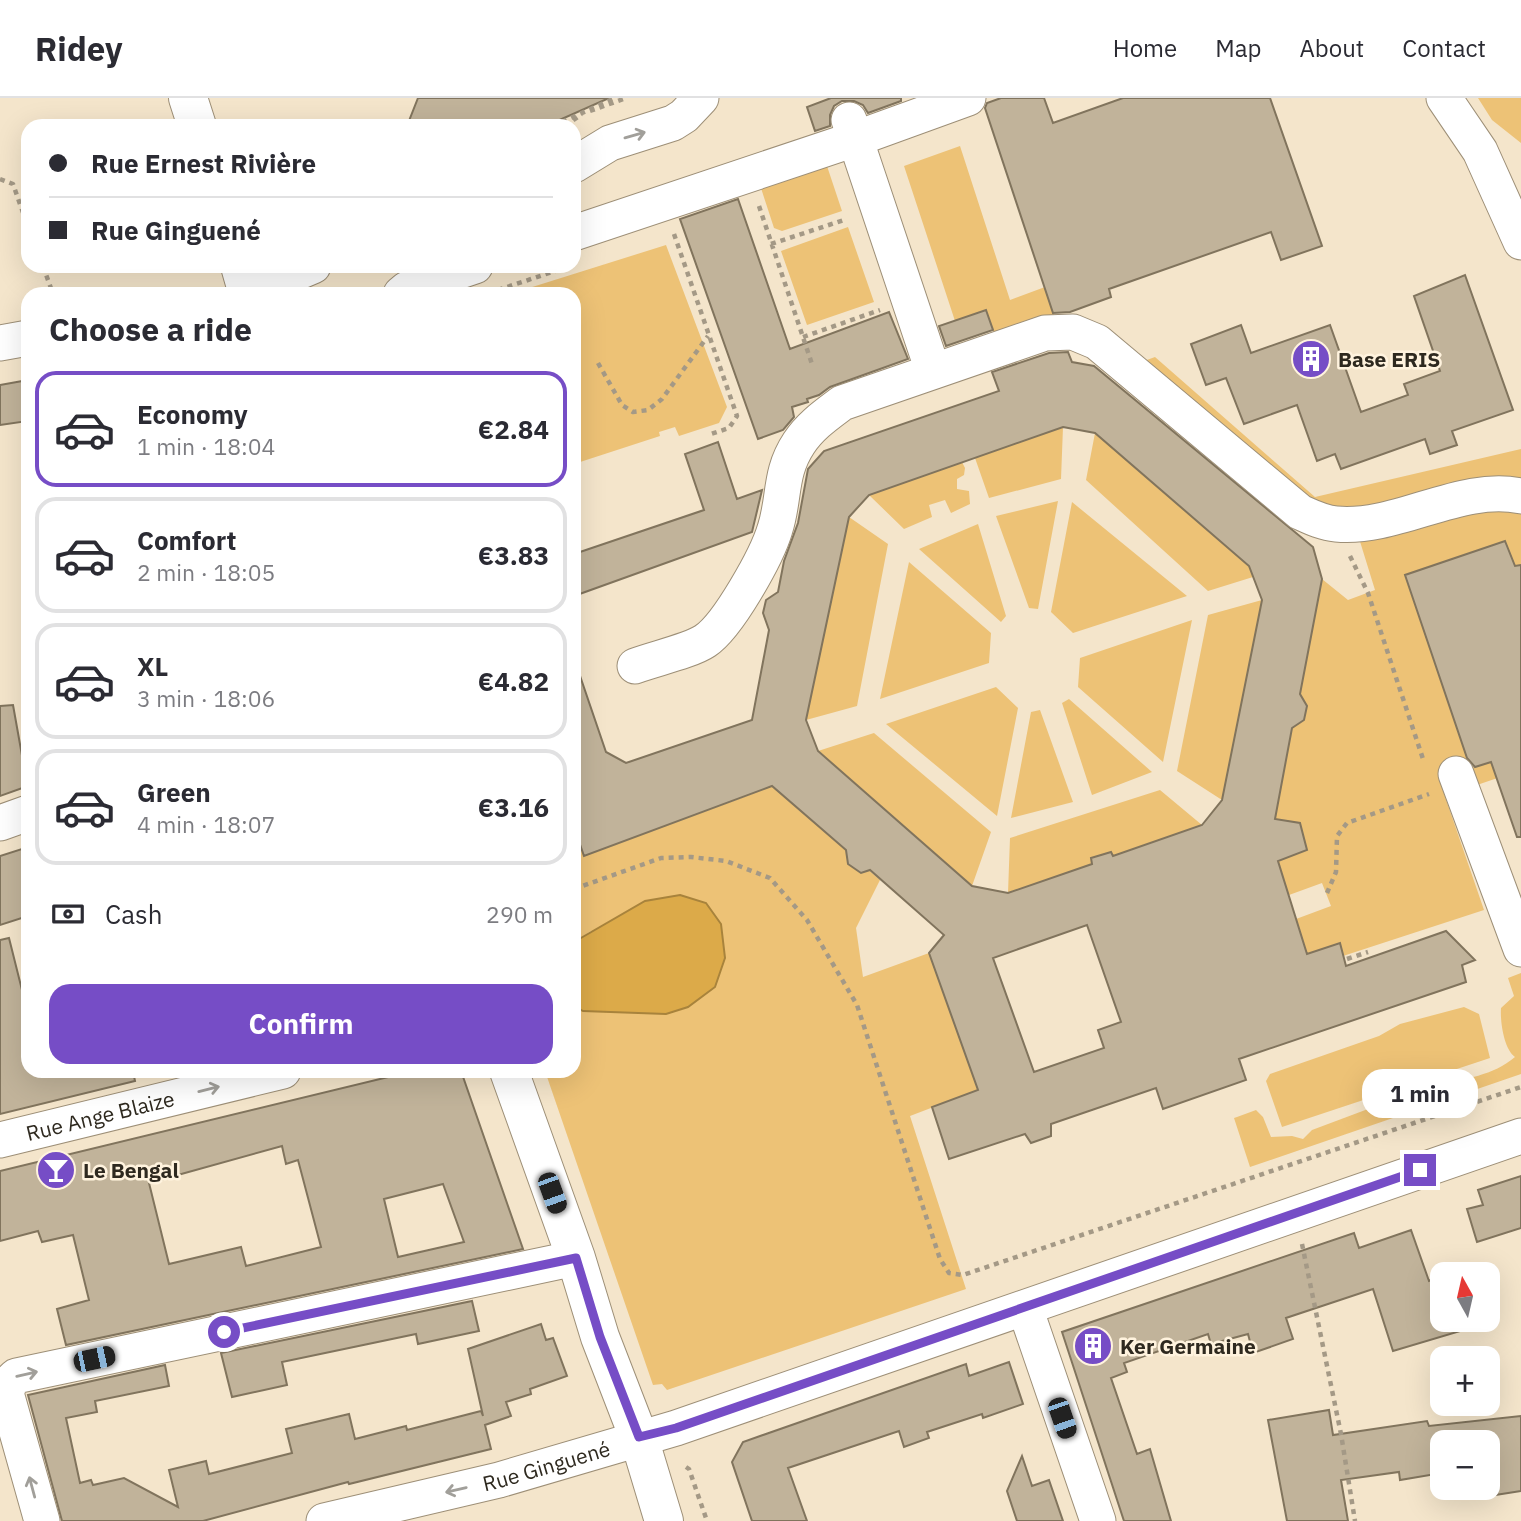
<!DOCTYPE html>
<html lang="en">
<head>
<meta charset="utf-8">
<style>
	:root { --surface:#fff; --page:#f2f2f3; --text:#2b2b33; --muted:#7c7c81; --line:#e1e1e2; --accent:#764dc6 }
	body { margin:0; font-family:"IBM Plex Sans",sans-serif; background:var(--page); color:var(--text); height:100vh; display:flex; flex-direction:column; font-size:26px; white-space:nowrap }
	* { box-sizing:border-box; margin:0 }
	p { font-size:23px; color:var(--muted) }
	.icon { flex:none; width:38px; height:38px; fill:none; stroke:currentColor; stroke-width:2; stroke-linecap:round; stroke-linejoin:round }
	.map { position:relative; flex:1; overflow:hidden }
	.panel { position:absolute; left:21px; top:189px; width:560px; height:791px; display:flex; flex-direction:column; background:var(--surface); border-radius:21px; box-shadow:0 7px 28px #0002 }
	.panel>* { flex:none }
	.hud { position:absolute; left:21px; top:21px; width:560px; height:154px; border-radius:21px; box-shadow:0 7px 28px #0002; display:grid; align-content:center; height:154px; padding:0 28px; background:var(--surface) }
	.needle { width:46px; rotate:352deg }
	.tools { position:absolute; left:1430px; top:1164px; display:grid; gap:14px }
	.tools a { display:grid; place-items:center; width:70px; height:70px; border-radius:14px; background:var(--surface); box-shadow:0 7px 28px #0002; font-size:35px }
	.end { position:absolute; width:32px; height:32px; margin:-16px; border:9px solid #764dc6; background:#fff; box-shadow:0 0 0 4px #fff }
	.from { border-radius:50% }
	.bubble { position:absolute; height:49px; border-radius:21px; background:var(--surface); box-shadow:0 7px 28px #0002; font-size:23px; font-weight:700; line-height:49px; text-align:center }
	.car { position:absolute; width:21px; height:42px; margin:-21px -10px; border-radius:9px; box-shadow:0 0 5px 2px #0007; background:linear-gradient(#222 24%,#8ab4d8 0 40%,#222 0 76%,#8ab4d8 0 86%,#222 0) }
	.hud b { display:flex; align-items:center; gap:24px; height:66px; font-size:26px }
	.hud b+b { border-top:2px solid var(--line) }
	.hud i { width:18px; height:18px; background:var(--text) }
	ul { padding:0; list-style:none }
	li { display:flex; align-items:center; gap:21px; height:116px; margin:0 14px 10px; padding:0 14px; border:4px solid var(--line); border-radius:21px }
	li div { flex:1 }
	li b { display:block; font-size:26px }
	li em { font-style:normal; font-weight:700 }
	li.on { border-color:var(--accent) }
	li>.icon { width:63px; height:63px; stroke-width:1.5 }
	h2 { padding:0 28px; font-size:32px; line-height:84px }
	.pay { display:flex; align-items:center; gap:18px; height:77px; padding:0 28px; font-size:26px }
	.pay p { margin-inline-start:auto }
	.action { display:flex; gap:14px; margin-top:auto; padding:14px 28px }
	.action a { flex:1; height:80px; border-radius:21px; background:var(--accent); color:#fff; font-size:28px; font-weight:700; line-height:80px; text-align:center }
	header { display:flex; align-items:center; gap:42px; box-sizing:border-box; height:98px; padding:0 35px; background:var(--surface); border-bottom:2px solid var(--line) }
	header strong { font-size:33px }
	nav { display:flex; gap:38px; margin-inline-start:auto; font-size:24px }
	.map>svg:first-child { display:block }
	.green { fill:#edc276 }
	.water { fill:#dcaa49; stroke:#a8833c; stroke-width:2 }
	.building { fill:#c1b39a; stroke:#81745d; stroke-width:2; fill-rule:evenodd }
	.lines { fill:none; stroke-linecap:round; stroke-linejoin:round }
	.minor-casing { stroke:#9d8f77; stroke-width:37 }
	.major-casing { stroke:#9d8f77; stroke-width:40 }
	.path { stroke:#a49986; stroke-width:4.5; stroke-dasharray:5 5; stroke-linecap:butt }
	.minor { stroke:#fff; stroke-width:35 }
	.major { stroke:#fff; stroke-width:38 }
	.oneway { stroke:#a19f9a }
	.route { stroke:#764dc6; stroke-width:9 }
	.labels { text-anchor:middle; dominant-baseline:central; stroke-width:5; stroke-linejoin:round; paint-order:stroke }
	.poi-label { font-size:21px; font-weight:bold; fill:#2e291f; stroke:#fff3de; text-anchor:start }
	.street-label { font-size:21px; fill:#2e291f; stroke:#fff3de }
</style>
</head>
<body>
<header>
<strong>Ridey</strong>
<nav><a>Home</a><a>Map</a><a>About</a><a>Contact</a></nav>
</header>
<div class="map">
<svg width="1521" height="1423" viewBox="0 0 1521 1423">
	<rect width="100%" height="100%" fill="#f4e5cb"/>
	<!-- green -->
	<path class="green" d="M1478,0H1521V45L1492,22Z
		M960,48L1010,202L1045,189L1055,219L996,240L985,212L955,223L904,68Z
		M826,65L842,113L782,133L774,130L759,84Z
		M848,129L874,204L807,227L781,153Z
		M666,147L727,309L719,325L679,338L675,329L659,334L660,338L574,366V196H510Z
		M1155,259L1315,399L1521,351V388L1324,417L1133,267Z
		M1063,329L1061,381L989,400L975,360Z
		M1095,335L1249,468L1253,479L1208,493L1086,382Z
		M962,364L965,370L964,377L957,381V391L969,393L970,406L951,415L945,402L929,407L932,419L904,431L869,397Z
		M1058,403L1038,511L1029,510L996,418Z
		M1072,404L1187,498L1073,535L1051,514Z
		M1521,406V467L1515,468L1505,443L1405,478L1471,670L1521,654V672L1477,687L1471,671L1439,681L1484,812L1343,858L1307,856L1296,821L1331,808L1322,785L1289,797L1278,763L1307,752L1300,725L1275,721L1293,624L1300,625L1304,622L1307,608L1299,600L1322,481L1348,502L1375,492L1358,437Z
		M849,419L888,446L857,608L806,622Z
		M978,426L1006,518L1001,524L919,451Z
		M909,464L991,535L989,565L880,601Z
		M1262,502L1222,702L1177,673L1208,517Z
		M1192,522L1163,664L1078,589L1080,560Z
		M996,589L1018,610L997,718L886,626Z
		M1069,601L1152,674L1092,697L1062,605Z
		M1040,612L1073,704L1011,720L1031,614Z
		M874,635L991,734L972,788L818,653Z
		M756,674L880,782L856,830L863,879L929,855L978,992L910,1018L966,1191L667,1292L662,1286L653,1287L545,973H574V908L583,913L591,833L574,844V729L584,758L752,696Z
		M1160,692L1202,727L1113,758L1091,760L1092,766L1008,795L1010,740Z
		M1521,875V976L1250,1069L1234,1020L1237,1019L1256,1012L1263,1019L1271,1039L1292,1038L1303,1041L1312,1032L1384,1005C1403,1003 1420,994 1438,988C1465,980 1493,978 1515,959C1504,951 1500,924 1501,910L1514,898L1508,880Z
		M1464,909L1479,916L1490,960L1282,1029L1266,983L1270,976L1379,938L1400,926Z"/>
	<!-- water -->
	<path class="water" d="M680,797L706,805L721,826L725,860L715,889L688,909L666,916L583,913L574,908V844L645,803Z"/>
	<!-- building -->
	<path class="building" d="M418,0H609L546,28H407Z
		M831,0H901V3L868,15L863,7L854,3H842L834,8L830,17V28L815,33L807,9Z
		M1001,0H1044L1053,25L1123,0H1270L1322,148L1281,162L1271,134L1109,191L1111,199L1070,214L1053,215L985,10L987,5Z
		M738,101L790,251L889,214L908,261L830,289L819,297L807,301L808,304L792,309L794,319L783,332L758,341L680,121Z
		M1465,177L1513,312L1452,333L1457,347L1430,356L1425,341L1341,371L1335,356L1317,363L1297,307L1244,326L1226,280L1206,287L1191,246L1241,227L1251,255L1330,227L1361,314L1408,297L1404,286L1440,273L1414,198Z
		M986,212L993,232L946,248L939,228Z
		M1068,254L1072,264L1094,268L1313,449L1322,481L1300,596L1307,608L1304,622L1292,630L1275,721L1300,725L1307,752L1278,763L1307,856L1340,845L1346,868L1446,833L1475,862L1462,867L1466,884L1239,961L1246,982L1163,1011L1156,990L1051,1026V1038L1031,1045L1025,1036L949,1061L932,1009L978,992L929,855L944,837L870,772L861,775L848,766L846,752L772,688L584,758L574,729V572H578L606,654L626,665L752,622L769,532L763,515L766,502L778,494L784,463L798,425L808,371L824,353L999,293L992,274L1049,255ZM1063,329L1095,335L1249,468L1262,502L1222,702L1202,727L1113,758L1111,754L1091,760L1092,766L1008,795L972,788L818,653L806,622L849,419L869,397ZM1087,827L1121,924L1098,932L1104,950L1034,974L993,860Z
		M28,282V323L0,327V287Z
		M718,344L737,401L762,392L752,434L574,498V456L704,412L685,356Z
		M1505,443L1515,468L1521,467V739H1517L1491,664L1475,669L1467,660L1405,477Z
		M13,607L23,663L28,662V688L0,698V608Z
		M28,749V818L0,827V758Z
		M9,840L28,916V973H133L135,983L0,1016V842Z
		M413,973H461L523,1151L66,1247L57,1211L89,1202L73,1137L42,1144L38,1133L0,1143V1073ZM282,1048L286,1066L298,1062L321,1149L246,1168L241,1149L169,1166L149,1085ZM443,1086L464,1144L398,1159L384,1101Z
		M1521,1078V1130L1477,1144L1467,1111L1483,1107L1478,1092Z
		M1411,1132L1429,1183L1442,1178V1222H1482L1484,1226L1393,1253L1373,1191L1286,1220L1293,1241L1253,1255L1248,1236L1211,1246L1208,1236L1124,1265L1127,1274L1111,1280L1137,1356L1150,1351L1171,1423H1124L1062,1234L1354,1135L1359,1150Z
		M472,1203L479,1233L418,1246L416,1236L282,1264L287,1287L232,1299L221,1255Z
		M541,1226L546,1242L553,1240L567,1278L530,1291L531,1296L506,1304L511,1318L485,1327L491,1351L349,1386L348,1384L203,1423H62L28,1297L165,1267L169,1288L95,1303L97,1314L66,1320L80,1385L91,1382L93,1387L124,1380L178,1409L169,1372L206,1363L209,1376L292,1355L286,1331L349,1316L355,1341L406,1328L407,1332L481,1313L483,1318L468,1251Z
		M1009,1264L1023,1306L983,1320L982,1316L927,1334L929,1340L904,1349L899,1333L788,1370L807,1423H752L732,1364L743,1344L966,1266L969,1278Z
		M1329,1312L1333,1337L1427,1323L1429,1328L1521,1318V1393L1476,1400V1397L1450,1400L1448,1390H1488V1344H1442V1375L1400,1382L1399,1374L1341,1382L1348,1423H1287L1268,1322Z
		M1022,1358L1032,1388L1049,1382L1063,1423H1017L1007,1393Z"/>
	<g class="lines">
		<defs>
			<g id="minor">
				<path d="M1444,0L1480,53L1521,144"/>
				<path d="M849,22L933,273"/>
				<path d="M574,67L610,45L673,25L684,18L701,0"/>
				<path d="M574,135L855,41L968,0"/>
				<path d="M247,196L313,168"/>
				<path d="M401,196L407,191L475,168"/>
				<path d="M0,245L28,240"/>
				<path d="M635,568C653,561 690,553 705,543C728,528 767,458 775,431C785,400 779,375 799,345C810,328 826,317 842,305L1045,235L1073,234L1097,244L1300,414C1311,419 1323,425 1336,426C1397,432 1461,385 1521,398"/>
				<path d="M1456,676L1521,851"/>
				<path d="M0,725L28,715"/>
				<path id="s1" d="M0,1042L283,973"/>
				<path d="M1025,1210L1098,1423"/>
				<path d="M42,1423L6,1295L10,1284L16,1278L576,1160"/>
				<path id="s2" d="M324,1423L499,1382L676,1330L1521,1038"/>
			</g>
			<path id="major" d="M188,0L197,28
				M240,168L248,196
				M509,973L576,1160L600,1239L639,1340L664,1423"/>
		</defs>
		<!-- minor casing -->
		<use href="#minor" class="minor-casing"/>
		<!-- major casing -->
		<use href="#major" class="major-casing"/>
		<!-- path -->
		<path class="path" d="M590,13L626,0
			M553,28L615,0
			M565,28L582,16
			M0,81L13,86L28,129
			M759,108L812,266
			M674,136L737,318L729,330L711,336
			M771,146L847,121
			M43,168L53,196
			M498,192L570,168
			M803,239L880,212
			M598,265L622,307L633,314L648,312L662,301L708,238
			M1350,458L1368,495L1424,664
			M574,791L661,760L691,759L726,763L770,780L807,822L857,907L940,1161L949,1175L963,1177L1521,989
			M1327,795L1336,774L1337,738L1347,725L1429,696
			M1347,861L1368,854
			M1302,1146L1341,1336L1355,1423
			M686,1369L689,1371L707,1423"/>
		<!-- minor -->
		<use href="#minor" class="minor"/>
		<!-- major -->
		<use href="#major" class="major"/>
	</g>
	<!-- one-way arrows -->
	<defs><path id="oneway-shaft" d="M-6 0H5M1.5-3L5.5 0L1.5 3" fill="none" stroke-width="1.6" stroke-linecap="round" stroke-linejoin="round" transform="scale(1.75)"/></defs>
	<g class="oneway">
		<use href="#oneway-shaft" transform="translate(635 37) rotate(-16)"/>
		<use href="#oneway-shaft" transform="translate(209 991) rotate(-14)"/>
		<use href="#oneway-shaft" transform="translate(27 1276) rotate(-13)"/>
		<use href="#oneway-shaft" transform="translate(32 1389) rotate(-105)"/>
		<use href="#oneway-shaft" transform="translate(456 1392) rotate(167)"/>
	</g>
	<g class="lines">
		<!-- route -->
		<path class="route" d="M224,1234L576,1160L600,1239L639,1339L676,1330L1420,1072"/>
	</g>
	<!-- icons -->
	<defs>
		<symbol id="building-disc" viewBox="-11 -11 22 22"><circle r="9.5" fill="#764dc6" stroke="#fff3de"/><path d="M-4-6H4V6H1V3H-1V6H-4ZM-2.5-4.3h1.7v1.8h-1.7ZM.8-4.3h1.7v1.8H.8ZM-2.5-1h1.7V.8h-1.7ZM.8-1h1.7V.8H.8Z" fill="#fff"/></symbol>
		<symbol id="bar-disc" viewBox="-11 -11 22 22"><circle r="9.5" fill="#764dc6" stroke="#fff3de"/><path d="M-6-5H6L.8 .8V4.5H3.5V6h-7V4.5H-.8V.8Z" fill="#fff"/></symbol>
	</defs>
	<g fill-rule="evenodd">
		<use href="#building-disc" x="1289" y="239" width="44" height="44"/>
		<use href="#bar-disc" x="34" y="1050" width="44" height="44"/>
		<use href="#building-disc" x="1071" y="1226" width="44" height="44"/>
	</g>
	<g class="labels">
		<!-- poi labels -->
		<g class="poi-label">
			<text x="1338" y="261">Base ERIS</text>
			<text x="83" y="1072">Le Bengal</text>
			<text x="1120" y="1248">Ker Germaine</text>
		</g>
		<!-- street labels -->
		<g class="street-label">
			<text stroke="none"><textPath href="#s1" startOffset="103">Rue Ange Blaize</textPath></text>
			<text stroke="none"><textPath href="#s2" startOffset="229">Rue Ginguené</textPath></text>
		</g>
	</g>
</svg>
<div class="tools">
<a><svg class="needle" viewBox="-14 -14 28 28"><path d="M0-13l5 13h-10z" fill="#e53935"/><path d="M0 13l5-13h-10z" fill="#7c7c81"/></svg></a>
<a>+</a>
<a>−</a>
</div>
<i class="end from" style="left:224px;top:1234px"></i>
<i class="end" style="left:1420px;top:1072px"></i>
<div class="bubble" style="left:1362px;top:971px;width:116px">1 min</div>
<i class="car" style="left:552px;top:1095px;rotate:160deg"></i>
<i class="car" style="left:94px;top:1261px;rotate:78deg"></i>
<i class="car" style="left:1062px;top:1320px;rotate:161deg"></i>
<div class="hud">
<b><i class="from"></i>Rue Ernest Rivière</b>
<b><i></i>Rue Ginguené</b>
</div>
<section class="panel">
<h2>Choose a ride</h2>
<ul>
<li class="on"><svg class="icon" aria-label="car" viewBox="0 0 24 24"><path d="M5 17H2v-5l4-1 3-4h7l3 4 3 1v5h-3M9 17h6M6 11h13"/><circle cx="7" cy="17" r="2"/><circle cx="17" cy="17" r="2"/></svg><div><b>Economy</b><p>1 min · 18:04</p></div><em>€2.84</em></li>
<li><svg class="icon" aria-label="car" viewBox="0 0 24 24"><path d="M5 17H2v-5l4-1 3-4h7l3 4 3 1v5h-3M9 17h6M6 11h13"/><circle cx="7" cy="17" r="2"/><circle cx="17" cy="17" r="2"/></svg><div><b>Comfort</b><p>2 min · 18:05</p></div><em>€3.83</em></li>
<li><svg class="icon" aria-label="car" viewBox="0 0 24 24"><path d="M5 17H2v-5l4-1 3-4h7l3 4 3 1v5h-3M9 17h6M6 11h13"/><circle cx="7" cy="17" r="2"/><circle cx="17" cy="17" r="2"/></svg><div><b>XL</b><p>3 min · 18:06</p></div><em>€4.82</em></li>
<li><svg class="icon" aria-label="car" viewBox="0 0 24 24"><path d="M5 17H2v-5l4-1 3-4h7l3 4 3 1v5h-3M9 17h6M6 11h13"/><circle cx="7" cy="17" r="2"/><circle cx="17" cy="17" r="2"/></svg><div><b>Green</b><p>4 min · 18:07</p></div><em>€3.16</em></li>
</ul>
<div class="pay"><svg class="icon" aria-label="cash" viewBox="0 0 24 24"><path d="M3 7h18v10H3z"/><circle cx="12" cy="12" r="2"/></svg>Cash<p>290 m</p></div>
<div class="action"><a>Confirm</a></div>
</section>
</div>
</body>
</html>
